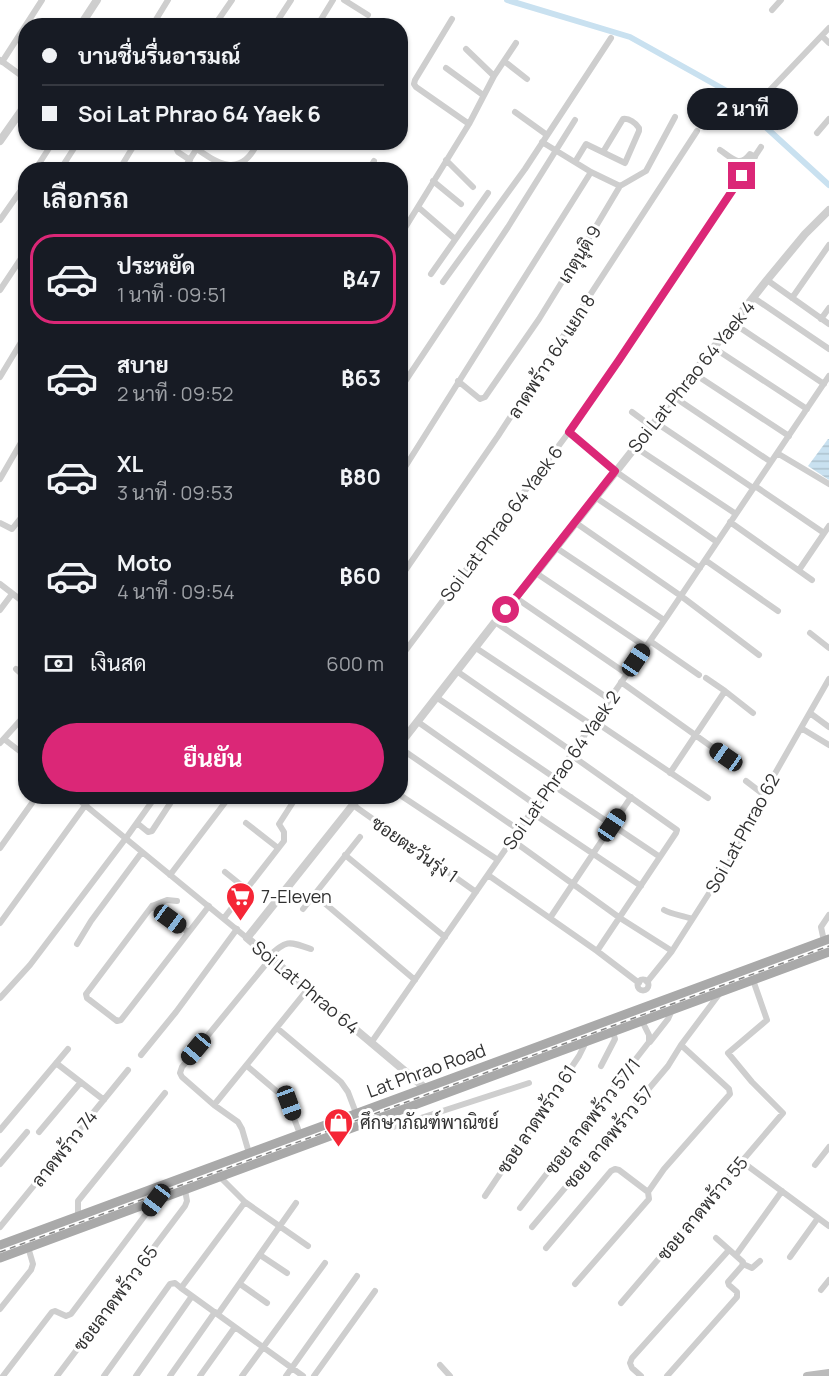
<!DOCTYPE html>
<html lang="th">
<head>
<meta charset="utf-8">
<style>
	:root { --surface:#171b24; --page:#20242c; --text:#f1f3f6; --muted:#9ea1a6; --line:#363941; --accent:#db2777 }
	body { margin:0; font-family:Manrope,Sarabun,sans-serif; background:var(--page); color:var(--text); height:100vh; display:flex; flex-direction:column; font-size:22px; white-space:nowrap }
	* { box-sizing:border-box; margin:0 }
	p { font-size:20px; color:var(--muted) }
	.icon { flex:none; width:33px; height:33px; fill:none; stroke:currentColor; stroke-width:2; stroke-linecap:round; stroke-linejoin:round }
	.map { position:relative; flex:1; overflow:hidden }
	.side { position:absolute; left:18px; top:162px; width:390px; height:642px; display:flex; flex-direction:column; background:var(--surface); border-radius:24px; box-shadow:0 2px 4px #0004 }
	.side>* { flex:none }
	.top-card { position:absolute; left:18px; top:18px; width:390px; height:132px; border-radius:24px; box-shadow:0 2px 4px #0004; display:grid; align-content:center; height:132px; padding:0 24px; background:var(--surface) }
	.end { position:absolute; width:27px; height:27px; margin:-14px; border:8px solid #db2777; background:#fff; box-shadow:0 0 0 3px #fff }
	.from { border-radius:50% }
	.bubble { position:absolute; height:42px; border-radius:21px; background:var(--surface); box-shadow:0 2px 4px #0004; font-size:20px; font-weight:700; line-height:42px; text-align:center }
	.car { position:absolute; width:18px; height:36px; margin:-18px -9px; border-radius:8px; box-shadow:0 0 4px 2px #0007; background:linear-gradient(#222 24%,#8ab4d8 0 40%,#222 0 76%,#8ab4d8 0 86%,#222 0) }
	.top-card b { display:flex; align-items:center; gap:21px; height:57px; font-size:22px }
	.top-card b+b { border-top:2px solid var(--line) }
	.top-card i { width:15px; height:15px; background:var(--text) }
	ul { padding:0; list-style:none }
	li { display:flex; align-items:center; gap:18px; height:90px; margin:0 12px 9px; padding:0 12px; border:3px solid transparent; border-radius:24px }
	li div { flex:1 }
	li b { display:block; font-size:22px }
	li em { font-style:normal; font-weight:700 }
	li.selected { border-color:var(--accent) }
	li>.icon { width:54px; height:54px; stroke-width:1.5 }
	h2 { padding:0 24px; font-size:27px; line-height:72px }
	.pay { display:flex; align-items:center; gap:15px; height:66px; padding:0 24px; font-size:22px }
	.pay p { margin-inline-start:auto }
	.cta { display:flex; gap:12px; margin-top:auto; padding:12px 24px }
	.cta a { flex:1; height:69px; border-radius:36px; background:var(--accent); color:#fff; font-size:24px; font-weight:700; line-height:69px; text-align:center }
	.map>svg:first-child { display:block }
	.water { fill:url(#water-rules) }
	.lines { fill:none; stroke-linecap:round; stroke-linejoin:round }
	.canal { stroke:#c9e1f0; stroke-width:6 }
	.minor { stroke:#cecece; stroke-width:6 }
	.tertiary { stroke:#cecece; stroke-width:8 }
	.secondary { stroke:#bbb; stroke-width:8 }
	.primary { stroke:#a9a9a9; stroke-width:9 }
	.rail { stroke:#868686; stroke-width:1.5; stroke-dasharray:6 4.5; stroke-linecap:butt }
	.route { stroke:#db2777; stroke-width:8 }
	.labels { text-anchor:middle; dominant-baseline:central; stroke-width:6; stroke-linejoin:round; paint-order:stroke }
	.street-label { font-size:18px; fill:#313131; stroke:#fff }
	.poi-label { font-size:18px; fill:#313131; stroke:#fff; text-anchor:start }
</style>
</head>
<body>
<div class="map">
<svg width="829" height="1376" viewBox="0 0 829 1376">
	<defs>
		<pattern id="water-rules" width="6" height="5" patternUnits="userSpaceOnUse" patternTransform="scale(1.5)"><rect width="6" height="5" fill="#c9e1f0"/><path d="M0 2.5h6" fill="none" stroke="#adc2ce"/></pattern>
	</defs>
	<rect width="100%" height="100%" fill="#fff"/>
	<!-- water -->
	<path class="water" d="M828,439H829V480L808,466Z"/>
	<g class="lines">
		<!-- canal -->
		<path class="canal" d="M507,0L630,37L725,90L829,185"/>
		<!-- minor -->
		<path class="minor" d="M344,0L368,15
			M772,10L781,0
			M452,19L415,80L414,84L416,87L469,124
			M152,26L168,0
			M214,26L232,0
			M274,26L291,0
			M317,26L333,0
			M822,36L829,43
			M466,49L494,76
			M0,60L26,79
			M504,61L527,79
			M2,62L42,0
			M446,68L483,95
			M770,90L829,28
			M515,112L547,135
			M817,133L829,119
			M187,142C213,160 239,183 258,142
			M542,142L591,172L620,186
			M174,144L178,152L190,160
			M720,150C732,158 739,168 750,154L755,157
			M446,160L473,187
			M575,162L586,144L625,163L639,131V128C636,123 629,118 623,119L603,152
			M35,170L53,142
			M60,170L78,142
			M119,170L136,142
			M183,170L201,142
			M369,170L374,161
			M433,181L461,204
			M418,207L455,239
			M0,220L26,183
			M400,236L469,124L494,76L516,43
			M431,274L488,193
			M767,280L829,324
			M443,282L525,169L611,38
			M0,290L26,251
			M754,298L829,349
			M792,298L829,245
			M821,319L829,308
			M400,320L405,324
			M733,323L824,384
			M714,348L807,409
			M693,373L789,436
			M0,377L26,334
			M458,381L480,399L485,397L539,319L589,238L620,186L646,171L675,117
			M400,389L508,227L575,120
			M674,397L771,462
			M632,412L651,426
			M655,422L753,488
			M569,432L615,471L717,542
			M635,447L736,514
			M777,453L829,484
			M400,475L591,172
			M0,479L26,434
			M755,486L824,533
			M595,497L700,568
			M730,522L812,580
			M0,523L12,529L20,519
			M576,523L681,596L759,655
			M555,547L664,620
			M705,560L778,611
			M799,570L829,526
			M536,573L646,647
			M400,578L498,436L697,131
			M0,584L26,604
			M516,598L627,674
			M0,610L12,594
			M495,622L609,699
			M810,633L829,648
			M650,641L699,675
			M476,648L592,725
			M400,658L569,432L619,360L761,147
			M16,669L26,678
			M458,672L573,752
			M706,678L725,691L753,713
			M621,682L726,757
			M436,697L555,778
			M810,713L829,727
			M594,721L708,798
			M418,722L536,805
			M801,728L829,745
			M4,739L26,756
			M0,743L26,714
			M400,748L519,830
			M571,755L677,830L676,833L597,951
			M670,773L725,691
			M746,781L763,794
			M551,784L660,857
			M400,795L498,860
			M74,796L247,938
			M353,805L476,892
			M531,812L641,886
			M137,823L148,832L152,831L175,796
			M246,823L278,848
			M512,840L620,918L672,951
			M0,848L37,796
			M345,855L445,937
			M225,872L246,889
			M170,875L230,796
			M488,875L597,951L639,983
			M315,895L415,980
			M177,901L167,900L152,906L86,994L87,998L117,1021L121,1020L209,906
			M152,906L188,932
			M303,909L360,837
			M664,910C673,915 682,915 692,919
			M224,918L284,841V832L279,824L297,796
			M550,918L631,797
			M0,923L92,796
			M824,941L821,927L829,915
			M77,944L91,921L142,852
			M269,956C287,940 288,941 311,949
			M637.5 985a5.5 5.5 0 1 1 11 0a5.5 5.5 0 1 1-11 0Z
			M647,982L672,951L731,859L749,819L829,679
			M0,998L30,965L126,838L156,796
			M277,1028L341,1082L348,1092L356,1113
			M650,1042L668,1019L672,1010
			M371,1043L668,615L829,376
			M141,1055L176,1012L237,929
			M56,1063L104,1100
			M247,1066L287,1100L300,1134
			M601,1066L615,1039L613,1032
			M214,1105L308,989
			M393,1127L529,1083
			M0,1130L68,1049
			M39,1132L81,1082
			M249,1153L242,1129L238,1122L214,1105L182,1077L180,1073L182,1067L271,958
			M741,1161L829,1226
			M0,1164L27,1132
			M815,1165L829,1147
			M220,1177L245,1202L181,1288L303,1376
			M485,1196L579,1056L586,1042
			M245,1202L308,1246
			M520,1208L649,1042V1035L642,1021
			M78,1216V1201L165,1093
			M0,1227L128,1070
			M532,1227L668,1066L681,1045L720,993
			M546,1248L611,1171L615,1169L619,1170L648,1192
			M260,1255L287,1273
			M736,1255L782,1191
			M790,1257L818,1218
			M743,1264L752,1268L760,1261
			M240,1284L267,1303
			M575,1284L649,1199L648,1192L664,1169L730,1094L729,1089L681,1045
			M821,1290L829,1280
			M621,1303L783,1113L752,1082L728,1053L767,1020L753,980
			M0,1309L31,1270L33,1264L28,1247
			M218,1314L296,1203
			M440,1365L450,1376
			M3,1376L52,1312L55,1311L66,1316L71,1314L155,1202
			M57,1376L185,1206L187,1201L185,1190
			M104,1376L170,1284L175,1283L181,1288
			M136,1376L192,1296
			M170,1376L215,1312
			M200,1376L235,1327
			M242,1376L325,1263
			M286,1376L357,1276
			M314,1376L375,1291
			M641,1376L632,1368L630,1363L632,1358L729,1250
			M667,1376L737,1297V1292L729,1285L728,1282L742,1266L743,1262L716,1238"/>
		<!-- tertiary -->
		<path class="tertiary" d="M80,26L97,0
			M0,141L26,104
			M400,744L495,622L536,573L767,280L805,234L829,210
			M360,796L247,938L425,1088"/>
		<!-- secondary -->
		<path class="secondary" d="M807,1376L829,1373"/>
		<!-- primary -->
		<path class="primary" d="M0,1245L829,939
			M0,1258L829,952"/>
		<!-- rail -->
		<path class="rail" d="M0,1252L829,946"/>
	</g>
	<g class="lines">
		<!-- route -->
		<path class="route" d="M506,610L615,471L569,432L619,360L742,176"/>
	</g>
	<!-- icons -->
	<defs>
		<symbol id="supermarket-pin" viewBox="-11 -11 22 30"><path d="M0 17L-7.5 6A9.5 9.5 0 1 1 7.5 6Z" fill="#f52636" stroke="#fff"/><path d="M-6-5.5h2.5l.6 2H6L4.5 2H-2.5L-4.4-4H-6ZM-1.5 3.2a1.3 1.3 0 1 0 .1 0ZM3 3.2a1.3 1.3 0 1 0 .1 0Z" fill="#fff"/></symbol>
		<symbol id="shop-pin" viewBox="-11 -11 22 30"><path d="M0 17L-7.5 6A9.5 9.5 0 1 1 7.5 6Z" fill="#f52636" stroke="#fff"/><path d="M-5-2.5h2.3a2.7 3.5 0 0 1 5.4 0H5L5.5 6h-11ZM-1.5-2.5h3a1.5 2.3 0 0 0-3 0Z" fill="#fff"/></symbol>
	</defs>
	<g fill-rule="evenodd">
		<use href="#supermarket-pin" x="224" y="880" width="33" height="45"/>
		<use href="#shop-pin" x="322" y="1106" width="33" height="45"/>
	</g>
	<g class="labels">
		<!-- street labels -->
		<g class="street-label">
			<text transform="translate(579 254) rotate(-58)">เกตุนุติ 9</text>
			<text transform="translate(551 356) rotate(-57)">ลาดพร้าว 64 แยก 8</text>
			<text transform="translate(691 376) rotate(-51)">Soi Lat Phrao 64 Yaek 4</text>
			<text transform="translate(501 523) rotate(-53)">Soi Lat Phrao 64 Yaek 6</text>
			<text transform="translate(561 770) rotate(-55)">Soi Lat Phrao 64 Yaek 2</text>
			<text transform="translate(742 833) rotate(-61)">Soi Lat Phrao 62</text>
			<text transform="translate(415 849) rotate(35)">ซอยตะวันรุ่ง 1</text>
			<text transform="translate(306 987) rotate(40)">Soi Lat Phrao 64</text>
			<text transform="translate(426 1070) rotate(-20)">Lat Phrao Road</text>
			<text transform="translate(592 1116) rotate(-52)">ซอย ลาดพร้าว 57/1</text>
			<text transform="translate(536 1119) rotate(-56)">ซอย ลาดพร้าว 61</text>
			<text transform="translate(608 1137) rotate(-50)">ซอย ลาดพร้าว 57</text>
			<text transform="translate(64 1148) rotate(-51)">ลาดพร้าว 74</text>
			<text transform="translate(702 1208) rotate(-50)">ซอย ลาดพร้าว 55</text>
			<text transform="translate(115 1298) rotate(-53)">ซอยลาดพร้าว 65</text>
		</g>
		<!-- poi labels -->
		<g class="poi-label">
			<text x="261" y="896">7-Eleven</text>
			<text x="360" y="1122">ศึกษาภัณฑ์พาณิชย์</text>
		</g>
	</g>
</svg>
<i class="end from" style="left:506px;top:610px"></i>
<i class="end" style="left:742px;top:176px"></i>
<div class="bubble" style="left:687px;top:88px;width:111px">2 นาที</div>
<i class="car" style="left:636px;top:660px;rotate:34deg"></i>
<i class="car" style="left:726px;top:757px;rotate:305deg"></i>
<i class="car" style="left:612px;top:825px;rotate:34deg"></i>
<i class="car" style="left:170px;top:919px;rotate:126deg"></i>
<i class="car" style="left:196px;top:1049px;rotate:220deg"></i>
<i class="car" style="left:289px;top:1103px;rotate:160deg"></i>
<i class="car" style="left:156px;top:1200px;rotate:217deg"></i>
<div class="top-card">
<b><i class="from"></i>บานชื่นรื่นอารมณ์</b>
<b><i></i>Soi Lat Phrao 64 Yaek 6</b>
</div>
<section class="side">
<h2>เลือกรถ</h2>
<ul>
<li class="selected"><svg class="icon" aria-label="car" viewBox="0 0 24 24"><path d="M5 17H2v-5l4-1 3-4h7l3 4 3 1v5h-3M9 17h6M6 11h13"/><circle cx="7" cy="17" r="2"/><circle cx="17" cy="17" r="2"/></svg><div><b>ประหยัด</b><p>1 นาที · 09:51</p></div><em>฿47</em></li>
<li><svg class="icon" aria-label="car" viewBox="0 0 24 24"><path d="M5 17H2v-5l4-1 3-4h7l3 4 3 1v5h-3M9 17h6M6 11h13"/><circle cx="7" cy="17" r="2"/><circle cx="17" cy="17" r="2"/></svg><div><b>สบาย</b><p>2 นาที · 09:52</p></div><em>฿63</em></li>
<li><svg class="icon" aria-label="car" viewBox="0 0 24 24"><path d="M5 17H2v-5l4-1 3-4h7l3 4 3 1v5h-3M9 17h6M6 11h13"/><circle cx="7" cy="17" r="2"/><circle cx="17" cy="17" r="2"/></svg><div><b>XL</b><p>3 นาที · 09:53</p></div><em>฿80</em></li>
<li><svg class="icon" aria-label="car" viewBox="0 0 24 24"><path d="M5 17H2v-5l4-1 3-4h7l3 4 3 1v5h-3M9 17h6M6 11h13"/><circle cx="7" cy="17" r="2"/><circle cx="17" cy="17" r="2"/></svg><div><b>Moto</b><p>4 นาที · 09:54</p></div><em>฿60</em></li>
</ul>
<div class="pay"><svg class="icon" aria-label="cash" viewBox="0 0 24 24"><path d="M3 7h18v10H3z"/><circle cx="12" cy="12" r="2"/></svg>เงินสด<p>600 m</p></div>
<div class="cta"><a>ยืนยัน</a></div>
</section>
</div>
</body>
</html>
